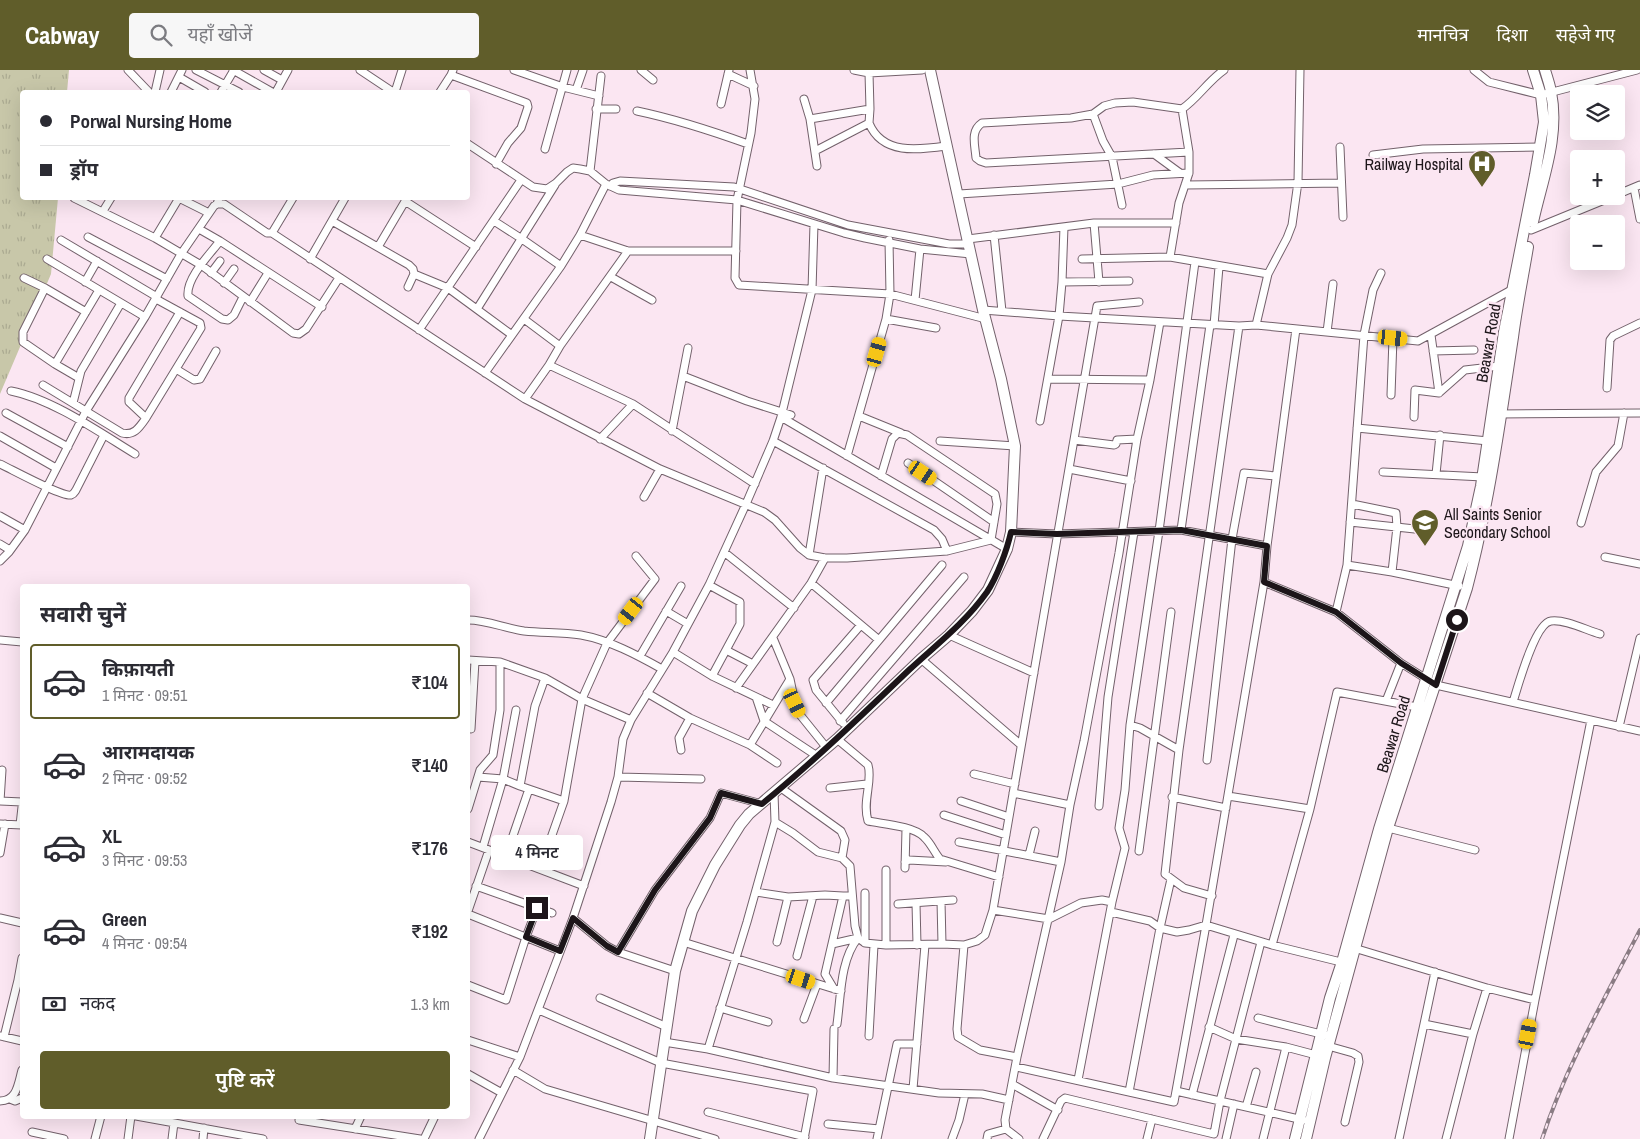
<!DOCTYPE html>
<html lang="hi">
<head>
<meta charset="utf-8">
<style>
	:root { --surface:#fff; --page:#f7f7f7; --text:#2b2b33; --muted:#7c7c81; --line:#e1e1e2; --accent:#605d2a }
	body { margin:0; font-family:"Archivo Narrow","Noto Sans Devanagari",sans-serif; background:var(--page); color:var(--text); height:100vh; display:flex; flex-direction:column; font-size:19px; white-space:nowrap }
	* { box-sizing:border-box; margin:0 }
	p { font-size:16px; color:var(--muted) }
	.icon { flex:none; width:28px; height:28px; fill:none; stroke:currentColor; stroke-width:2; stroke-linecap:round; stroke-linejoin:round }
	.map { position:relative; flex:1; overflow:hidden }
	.panel { position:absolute; left:20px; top:514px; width:450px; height:535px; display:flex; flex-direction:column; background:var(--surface); border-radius:5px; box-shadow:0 5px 20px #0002 }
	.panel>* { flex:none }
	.hud { position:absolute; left:20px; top:20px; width:450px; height:110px; border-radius:5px; box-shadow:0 5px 20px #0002; display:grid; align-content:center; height:110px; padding:0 20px; background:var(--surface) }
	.controls { position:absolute; left:1570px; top:15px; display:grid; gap:10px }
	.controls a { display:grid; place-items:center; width:55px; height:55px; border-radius:5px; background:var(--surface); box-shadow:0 5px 20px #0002; font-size:25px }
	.end { position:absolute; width:22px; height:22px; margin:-11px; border:6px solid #1c1519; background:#fff; box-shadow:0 0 0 2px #fff }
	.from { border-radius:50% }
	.bubble { position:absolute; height:35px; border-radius:5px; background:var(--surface); box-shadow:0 5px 20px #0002; font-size:16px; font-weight:600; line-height:35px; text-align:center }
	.car { position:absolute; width:15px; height:30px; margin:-15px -8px; border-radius:6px; box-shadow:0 0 4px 1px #0007; background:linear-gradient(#f5c518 24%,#345 0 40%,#f5c518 0 76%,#345 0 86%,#f5c518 0) }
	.hud b { display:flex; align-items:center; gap:18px; height:48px; font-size:19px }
	.hud b+b { border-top:1px solid var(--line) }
	.hud i { width:12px; height:12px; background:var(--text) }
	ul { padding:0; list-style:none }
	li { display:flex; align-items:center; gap:15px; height:75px; margin:0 10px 8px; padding:0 10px; border:2px solid transparent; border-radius:5px }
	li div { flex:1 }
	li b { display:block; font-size:19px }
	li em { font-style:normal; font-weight:600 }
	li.current { border-color:var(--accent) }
	li>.icon { width:45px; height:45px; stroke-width:1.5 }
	h2 { padding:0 20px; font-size:22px; line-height:60px }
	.pay { display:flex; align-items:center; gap:12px; height:55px; padding:0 20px; font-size:19px }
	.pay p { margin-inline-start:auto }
	.primary-button { display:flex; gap:10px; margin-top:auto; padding:10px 20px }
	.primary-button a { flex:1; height:58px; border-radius:5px; background:var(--accent); color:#fff; font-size:20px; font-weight:600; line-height:58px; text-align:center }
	header { display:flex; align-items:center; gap:30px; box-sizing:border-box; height:70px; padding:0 25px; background:var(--accent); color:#fff }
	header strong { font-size:24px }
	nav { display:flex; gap:28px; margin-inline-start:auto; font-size:18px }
	.search { width:350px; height:45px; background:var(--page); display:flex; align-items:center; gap:12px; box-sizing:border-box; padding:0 18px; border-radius:5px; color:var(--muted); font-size:19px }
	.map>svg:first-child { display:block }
	.grass { fill:url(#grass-tufts) }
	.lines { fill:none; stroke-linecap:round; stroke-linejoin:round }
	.street-casing { stroke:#73616b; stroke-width:9 }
	.secondary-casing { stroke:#73616b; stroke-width:12 }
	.primary-casing { stroke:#73616b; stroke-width:12 }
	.street { stroke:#fff; stroke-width:7 }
	.secondary { stroke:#fff; stroke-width:10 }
	.primary { stroke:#fff; stroke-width:10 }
	.rail-casing { stroke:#8a7c84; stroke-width:4 }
	.rail { stroke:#fbe6f2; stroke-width:2; stroke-dasharray:5.5; stroke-linecap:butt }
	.route { stroke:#1c1519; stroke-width:6 }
	.labels { text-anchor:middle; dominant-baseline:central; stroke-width:5; stroke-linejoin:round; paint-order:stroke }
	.poi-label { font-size:16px; fill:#1c1519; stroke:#fbe6f2; text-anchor:end }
	.street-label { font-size:16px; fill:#1c1519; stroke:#fbe6f2 }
</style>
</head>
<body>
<header>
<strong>Cabway</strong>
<div class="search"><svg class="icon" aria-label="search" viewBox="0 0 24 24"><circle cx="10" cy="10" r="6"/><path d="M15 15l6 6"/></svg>यहाँ खोजें</div>
<nav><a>मानचित्र</a><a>दिशा</a><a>सहेजे गए</a></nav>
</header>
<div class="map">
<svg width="1640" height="1069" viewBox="0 0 1640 1069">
	<defs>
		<pattern id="grass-tufts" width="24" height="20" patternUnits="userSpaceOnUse" patternTransform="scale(1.25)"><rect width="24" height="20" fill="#c8c7a9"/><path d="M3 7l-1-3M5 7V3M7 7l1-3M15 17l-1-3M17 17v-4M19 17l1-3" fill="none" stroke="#abaa91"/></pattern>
	</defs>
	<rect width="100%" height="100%" fill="#fbe6f2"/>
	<!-- grass -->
	<path class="grass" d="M0,0H69L67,22H22V128H58L51,204L0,324Z"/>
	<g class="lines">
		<defs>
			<path id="street" d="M128,0L149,22
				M196,0L239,22
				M233,0L272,22
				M264,0L282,10
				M360,0L393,22
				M453,0L451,5L527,33L528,37L521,58L508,73L496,94
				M514,0L563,17L599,26
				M641,0L653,10
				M750,0L755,29L751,63L737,130L735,208L739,215L890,224L986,249
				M854,0L869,3L922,0
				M1474,0L1489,12L1541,25L1637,0
				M869,3L870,39L869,53
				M728,4L754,16
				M179,7L205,22
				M576,20L583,0
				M155,22L160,0
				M171,22L182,0
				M221,22L234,0
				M276,22L288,0
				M395,22L402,0
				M440,22L451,5
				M804,29L810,49L817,96
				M721,34L729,0
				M596,39H616
				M637,41C675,49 712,61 748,74
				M1093,44L1103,71L1112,87L1122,135
				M810,49L870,39
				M468,74L533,117L547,119L556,113L567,102L573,98L580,99L590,101L606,114L619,120L737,130L844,163L865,168L920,179L971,184
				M1340,77L1343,147
				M545,79L567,0
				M815,81L869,53C882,85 918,80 946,76
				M1189,82L986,93L980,91L976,88C975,75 970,61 982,53L1071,48L1093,44L1104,36L1115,33L1133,32L1182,39C1198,28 1208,11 1224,0
				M1154,84L1180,103
				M1373,85L1423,79L1540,77
				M590,101L601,6
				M1185,115L1341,113
				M610,116L613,113L620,111L734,117L848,155L949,174H969
				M1634,118L1640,149
				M959,124L1118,114L1153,105L1189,103
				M1616,125L1640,115
				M74,128L155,168L201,195L293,263L299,264L306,259L339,208
				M179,128L209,143
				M405,131L476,177
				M217,134H224L267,163H272L525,329L660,399L764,442L775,450L800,478L809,485L825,488H847L947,481L991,470L997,434L995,424L907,365L898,363L892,369L881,406
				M103,141L111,128
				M332,151L409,195L413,199L414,204L408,217
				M494,151L522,169L561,196
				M1094,153L1099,212
				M1064,157L1062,212L1129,211
				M199,159L220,171L322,237
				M1531,160L1614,126
				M272,163L293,128
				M580,165L628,181H736
				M994,165L1002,241
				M88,167L167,209
				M155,168L179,128
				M968,169L1094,153H1176
				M61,170L157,227
				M220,171C210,184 186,208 188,226L222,249L228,250L234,245L243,227
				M378,177L407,128
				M1170,187L1179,133L1189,103V82L1182,39
				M47,189L145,247
				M310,189L345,128
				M1082,189L1170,187L1268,204
				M211,203L220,191
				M414,204L448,218L512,265
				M611,207L652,230
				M24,208L45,218L86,242
				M85,212L97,191
				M224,213L234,199
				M45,218L23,262V272L55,294L79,308
				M915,230L920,179
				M250,232L268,203
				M477,239L555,115
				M983,240L1059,246L1239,256L1256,255L1418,271L1513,219
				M524,249L560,276
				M886,249L936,258
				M1214,255L1219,197
				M1256,255L1268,204L1287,168L1292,155L1298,112L1300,0
				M419,260L521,110
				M1327,262L1333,214
				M1431,265L1439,323L1465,300L1499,296
				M1433,281L1474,280
				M55,294L99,220
				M549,295L633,334L755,414
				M176,299L194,310L200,309L216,281
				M485,303L561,196L580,165L606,114
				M683,306L747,331L791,345
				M1049,309L1150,310
				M43,315L122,363C134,366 139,358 146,348L201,258L200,253L156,229
				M1607,318L1610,270L1613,266L1640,253
				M11,321C52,329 99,362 135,384
				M1391,325L1393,268
				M525,329L549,295L560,276L628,181
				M73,333L81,301L121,233
				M6,343L68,377
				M1498,344L1640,343
				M859,346L901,363
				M781,347L1007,479
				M1414,347L1415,320L1439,323
				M146,348L129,332V328L180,242
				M1040,351L1059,246L1062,212
				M1357,358L1488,371
				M672,361L688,278
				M0,366L56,398
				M600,369L633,334
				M1074,370L1114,375L1116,374L1117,370L1137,369
				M773,371L934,460L942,469L947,481
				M940,371L1015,376
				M847,386L886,249L890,224L889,170
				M908,393L994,452
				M0,394C11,399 62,427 71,425C74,424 74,423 76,420L104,365
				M1069,399L1131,411
				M1383,402L1483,407
				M1436,404L1440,365
				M644,427L660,399
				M1352,434L1396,443L1397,457L1392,502
				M0,446L25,460
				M1350,452L1424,460
				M1581,453L1596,402L1618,376L1624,343
				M1181,460L1210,255
				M1011,462L1057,464L1181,460L1267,476L1264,512L1336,542L1401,593L1436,615L1640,661
				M0,474L10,480
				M1267,476L1296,259
				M724,482L794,538
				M809,485L823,398
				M1605,487L1640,494
				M0,491L9,482L25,460L86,341L145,247L181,184L214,136L217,134L219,128
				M1347,495L1392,502L1459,516
				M1264,512L1206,855L1272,875L1345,893
				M811,513L879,570
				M709,515L740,532V554L712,606
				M666,541L688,554
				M1336,542L1347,495L1364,265L1373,220L1381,203
				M468,550C487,550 504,558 524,561C543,563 562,562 581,565C609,570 637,585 662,599
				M949,565L1034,603
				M0,570L22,572
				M726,580L753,594
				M673,582L712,606L773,635
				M640,586L681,516
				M921,589L1021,675
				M468,590L500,592L545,608L582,629L607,573L655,509L636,486
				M790,609L795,633L801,646L826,677
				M736,618L811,513L825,488
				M647,623L690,648L750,675L777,693
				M756,627L764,651L817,686
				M1386,631L1401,593
				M1513,632C1518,616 1535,553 1551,551C1565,549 1586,560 1600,564
				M826,633L942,495
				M840,651L964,507
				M843,653L816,620L813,610L860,556
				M1130,655L1140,658L1179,680L1165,804L1184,818L1212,826
				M1619,657L1640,568
				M471,659L475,591
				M837,669L868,695C873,711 862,731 868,751C883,754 914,756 924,767C931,773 934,782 940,789L999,807
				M750,675L790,609L773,568
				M681,680L679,668L690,648
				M1179,680L1239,256
				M1207,690L1232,469L1244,403L1276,406
				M974,704L1015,714
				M478,707L503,709L520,716L564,731
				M618,707L701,709
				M520,716L535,636L545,608
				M781,718L841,761L845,770L842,788
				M830,718L867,714
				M1013,723L1070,735
				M1228,726L1310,739
				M1172,727L1226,738
				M0,731L2,700
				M0,731L22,732
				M961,731L1009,747
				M1099,736L1108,627L1134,462
				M468,739L480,700L493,685L500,640V592
				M944,745L1006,765
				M775,752L793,763L818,782L842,788L850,796L855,856L858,868L865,873L886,875L942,874L964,875L977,871L985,865L993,840L1097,236L1139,232
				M0,754L22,755
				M20,755L22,737
				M1388,758L1475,780
				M468,772L584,816
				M959,772L1061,792
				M483,777L503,709L516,640
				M1139,781L1171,542
				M0,783L5,754
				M1029,785L1035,761
				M506,786L529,719
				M905,792L909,790L946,792
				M905,798L906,759
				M540,799L564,731L582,629L631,650
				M476,816L552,843
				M756,822L788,827L825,825L843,826
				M941,831L942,874
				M916,833L917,875
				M898,834L953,830
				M993,840L1049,849L1081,833L1102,830L1112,832
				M468,841L489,780
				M1111,842L1150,851L1160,858L1177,862L1189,860L1206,855L1176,1021
				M468,844L560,881
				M0,848L22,853
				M573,848L607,876L618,882L675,901
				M683,872L841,921
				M777,872L788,827
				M865,873V823
				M832,874L858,868
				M886,875V800
				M964,875L957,959L958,967L980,980L1017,987
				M1272,875L1310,739L1337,622L1417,637
				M1354,878L1487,918L1535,930L1509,1069
				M618,882L655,820L710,748L721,723L762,734
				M797,886L813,826
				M21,910H18L22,888
				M468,915L506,930L526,867L537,838
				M834,919L825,904L843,826H852
				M600,928L667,957
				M1535,930L1591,650
				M720,938L768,952
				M539,940L661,993L813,1021L804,1069
				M1258,948L1325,965
				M804,949L817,914
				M837,954C841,926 840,890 858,868
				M1424,954L1435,902
				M1209,957L1236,969L1286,977L1320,986
				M0,966L22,971
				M869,966L874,875
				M4,967L18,910
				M468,970L520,987
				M664,972L708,979L833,1008L939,1023L982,1024L1009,1030
				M1328,976L1353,983L1358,986L1359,992L1345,1052
				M708,979L747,852L775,752L774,723
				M1016,997L1174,1032L1176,1021L1303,1050
				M513,1000L545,1019L715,1069
				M468,1004L502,1023
				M833,1008L834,959
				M1078,1010L1112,832L1125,778L1119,758L1125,720L1130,655L1159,461L1195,192
				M1012,1014L1058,1040
				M913,1019L925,875
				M1129,1022L1160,858L1171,809
				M1192,1025L1234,865
				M10,1029L15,1031L22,1028
				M0,1031C17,1031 18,1014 22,1000
				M1246,1037L1256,1002
				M708,1042L805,1067
				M136,1046L263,1069
				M300,1046L299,1050L420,1069
				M828,1054L879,1059
				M355,1059L361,1046
				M32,1062L64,1069
				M95,1069L101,1046
				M128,1069L131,1046
				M172,1069L174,1053
				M203,1069L204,1058
				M424,1069L435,1046
				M479,1069L520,987L573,848L611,732L618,707L623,669L631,650L673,582L709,515L746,434L773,371L781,347L812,220L814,154
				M877,1069L897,974H917
				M952,1069L959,1050L965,1024
				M987,1069L988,1064L1006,1059
				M1019,1069L1006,1059L1005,1050L1017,987L1061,792L1070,735L1084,671L1119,483L1137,369L1150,310L1160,252
				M1043,1069L1061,1031L1065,1028L1214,1064L1220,1031L1261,872
				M1147,1069L1152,1049
				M1226,1069L1234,1034
				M1263,1069L1286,977
				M1399,1069L1424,954L1473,964
				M1446,1069L1473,964L1487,918"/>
			<path id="secondary" d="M650,1069L675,901L692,841L715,795L740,755L749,744L837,669L921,589L949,565L972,541L988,520L1007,479L1011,462L1015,376L1001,309L983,240L930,0"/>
			<path id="primary" d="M1533,152C1542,110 1560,67 1551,22C1550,15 1547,7 1545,0
				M1295,1069L1330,928L1342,892L1379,759L1468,476L1481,416L1504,262L1535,105L1544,52L1541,25L1533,0
				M1306,1069L1325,988L1388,758L1467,518C1489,434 1500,352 1513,267C1517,236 1523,207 1528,177"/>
		</defs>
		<!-- street casing -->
		<use href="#street" class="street-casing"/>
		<!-- secondary casing -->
		<use href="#secondary" class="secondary-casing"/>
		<!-- primary casing -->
		<use href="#primary" class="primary-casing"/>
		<!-- street -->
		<use href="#street" class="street"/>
		<!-- secondary -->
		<use href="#secondary" class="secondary"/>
		<!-- primary -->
		<use href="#primary" class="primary"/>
		<defs>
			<path id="rail" d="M1542,1069C1566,996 1605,928 1640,860"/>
		</defs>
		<!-- rail casing -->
		<use href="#rail" class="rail-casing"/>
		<!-- rail -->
		<use href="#rail" class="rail"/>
	</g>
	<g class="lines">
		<!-- route -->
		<path class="route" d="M537,838L526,867L560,881L573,848L607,876L618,882L655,820L710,748L721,723L762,734C813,692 861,646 909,600C936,575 965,553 987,522C997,507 1007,480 1011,462L1057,464L1181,460L1267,476L1264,512L1336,542L1401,593L1436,615L1457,550"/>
	</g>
	<!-- icons -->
	<defs>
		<symbol id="hospital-pin" viewBox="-11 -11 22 30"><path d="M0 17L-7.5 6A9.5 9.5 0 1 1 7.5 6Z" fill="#605d2a" stroke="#fbe6f2"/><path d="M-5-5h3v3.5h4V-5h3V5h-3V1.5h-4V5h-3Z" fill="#fff"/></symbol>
		<symbol id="school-pin" viewBox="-11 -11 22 30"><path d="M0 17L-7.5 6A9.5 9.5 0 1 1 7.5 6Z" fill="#605d2a" stroke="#fbe6f2"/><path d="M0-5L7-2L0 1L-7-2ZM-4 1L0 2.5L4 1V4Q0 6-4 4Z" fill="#fff"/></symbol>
	</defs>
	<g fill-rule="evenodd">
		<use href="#hospital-pin" x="1466" y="78" width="32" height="43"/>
		<use href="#school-pin" x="1409" y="437" width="32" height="43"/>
	</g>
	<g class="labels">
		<!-- poi labels -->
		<g class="poi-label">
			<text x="1463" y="94">Railway Hospital</text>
			<text x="1444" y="444" text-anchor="start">All Saints Senior<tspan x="1444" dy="18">Secondary School</tspan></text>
		</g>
		<!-- street labels -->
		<g class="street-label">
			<text transform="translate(1488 273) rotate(-80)">Beawar Road</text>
			<text transform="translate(1393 664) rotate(-73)">Beawar Road</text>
		</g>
	</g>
</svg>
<div class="controls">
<a><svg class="icon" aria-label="layers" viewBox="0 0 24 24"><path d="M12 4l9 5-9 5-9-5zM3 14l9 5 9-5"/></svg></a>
<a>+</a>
<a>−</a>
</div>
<i class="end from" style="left:1457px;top:550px"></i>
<i class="end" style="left:537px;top:838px"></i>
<div class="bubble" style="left:491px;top:765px;width:92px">4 मिनट</div>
<i class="car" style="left:1393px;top:268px;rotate:96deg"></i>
<i class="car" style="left:877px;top:282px;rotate:16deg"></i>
<i class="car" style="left:923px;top:403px;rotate:124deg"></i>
<i class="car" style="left:631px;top:541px;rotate:217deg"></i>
<i class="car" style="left:795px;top:633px;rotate:155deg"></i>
<i class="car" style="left:801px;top:909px;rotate:108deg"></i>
<i class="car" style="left:1528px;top:964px;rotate:11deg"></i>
<div class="hud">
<b><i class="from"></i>Porwal Nursing Home</b>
<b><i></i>ड्रॉप</b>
</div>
<section class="panel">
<h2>सवारी चुनें</h2>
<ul>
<li class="current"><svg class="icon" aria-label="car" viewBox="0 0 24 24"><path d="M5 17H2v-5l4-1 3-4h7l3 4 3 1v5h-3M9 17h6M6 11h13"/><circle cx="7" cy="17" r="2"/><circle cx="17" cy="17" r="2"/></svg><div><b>किफ़ायती</b><p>1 मिनट · 09:51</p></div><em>₹104</em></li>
<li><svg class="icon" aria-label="car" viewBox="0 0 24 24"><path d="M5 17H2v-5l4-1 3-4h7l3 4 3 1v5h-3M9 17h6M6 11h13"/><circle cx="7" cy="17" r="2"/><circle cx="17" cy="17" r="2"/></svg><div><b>आरामदायक</b><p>2 मिनट · 09:52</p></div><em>₹140</em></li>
<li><svg class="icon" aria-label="car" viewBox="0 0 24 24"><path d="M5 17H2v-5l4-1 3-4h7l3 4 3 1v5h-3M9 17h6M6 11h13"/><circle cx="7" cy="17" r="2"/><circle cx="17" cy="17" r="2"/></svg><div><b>XL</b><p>3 मिनट · 09:53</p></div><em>₹176</em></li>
<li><svg class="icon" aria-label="car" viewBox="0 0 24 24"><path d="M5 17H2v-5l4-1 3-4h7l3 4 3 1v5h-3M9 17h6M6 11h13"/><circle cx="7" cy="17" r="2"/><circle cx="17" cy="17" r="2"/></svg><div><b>Green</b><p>4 मिनट · 09:54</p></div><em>₹192</em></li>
</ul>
<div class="pay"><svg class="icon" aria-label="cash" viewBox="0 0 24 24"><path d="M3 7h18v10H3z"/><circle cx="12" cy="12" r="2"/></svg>नकद<p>1.3 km</p></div>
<div class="primary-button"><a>पुष्टि करें</a></div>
</section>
</div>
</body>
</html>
